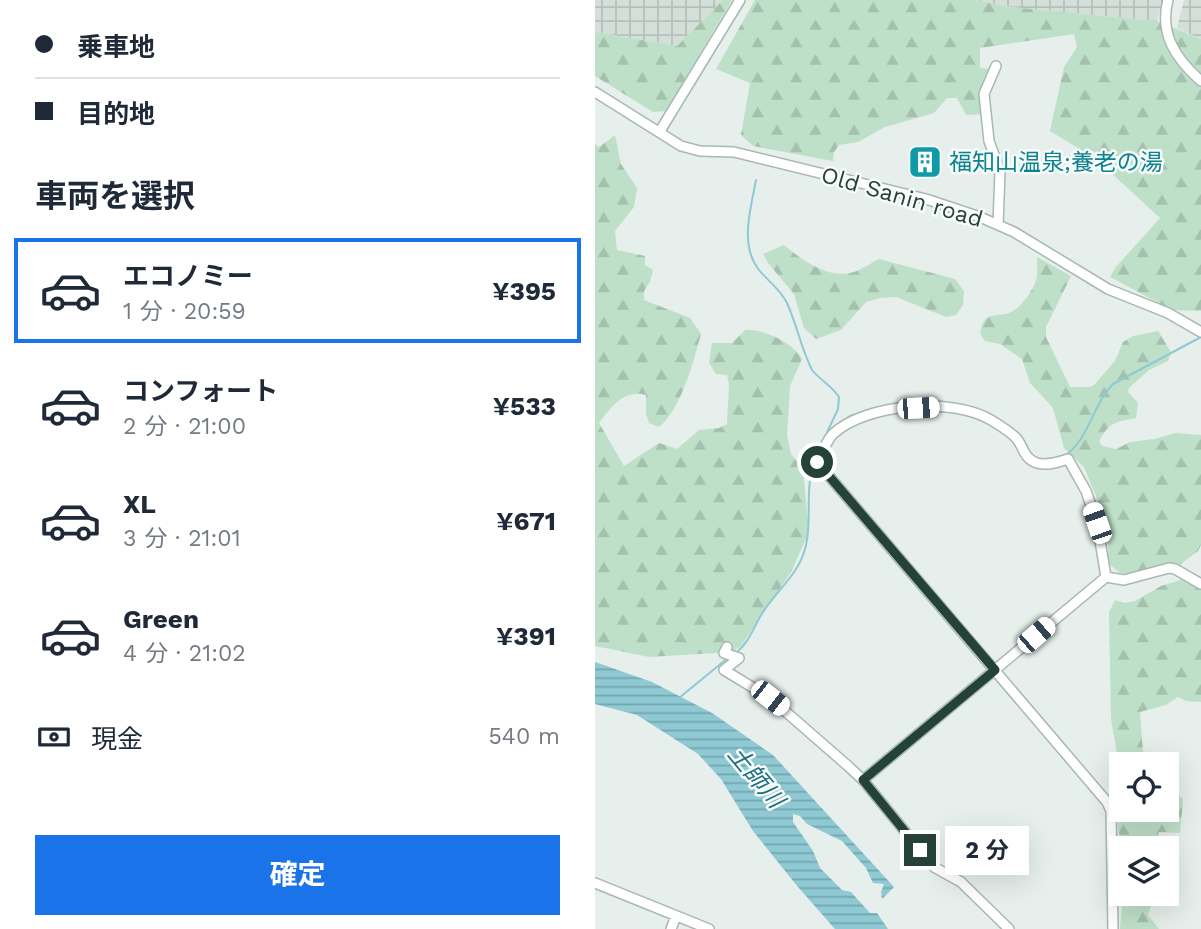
<!DOCTYPE html>
<html lang="ja">
<head>
<meta charset="utf-8">
<style>
	:root { --surface:#fff; --page:#f2f2f3; --text:#1f2937; --muted:#747a83; --line:#e0e1e3; --accent:#1a73e8 }
	body { margin:0; font-family:"Work Sans","Noto Sans JP",sans-serif; background:var(--page); color:var(--text); height:100vh; display:flex; flex-direction:column; font-size:26px; white-space:nowrap }
	* { box-sizing:border-box; margin:0 }
	p { font-size:23px; color:var(--muted) }
	.icon { flex:none; width:38px; height:38px; fill:none; stroke:currentColor; stroke-width:2; stroke-linecap:round; stroke-linejoin:round }
	.map { position:relative; flex:1; overflow:hidden }
	.sheet { display:flex; flex-direction:column; background:var(--surface); width:595px }
	.sheet>* { flex:none }
	.banner { display:grid; align-content:center; height:154px; padding:0 35px; background:var(--surface) }
	.buttons { position:absolute; left:514px; top:752px; display:grid; gap:14px }
	.buttons a { display:grid; place-items:center; width:70px; height:70px; border-radius:0px; background:var(--surface); box-shadow:0 7px 28px #0002; font-size:35px }
	.end { position:absolute; width:32px; height:32px; margin:-16px; border:9px solid #24423a; background:#fff; box-shadow:0 0 0 4px #fff }
	.from { border-radius:50% }
	.bubble { position:absolute; height:49px; border-radius:0px; background:var(--surface); box-shadow:0 7px 28px #0002; font-size:23px; font-weight:700; line-height:49px; text-align:center }
	.car { position:absolute; width:21px; height:42px; margin:-21px -10px; border-radius:9px; box-shadow:0 0 5px 2px #0007; background:linear-gradient(#fff 24%,#345 0 40%,#fff 0 76%,#345 0 86%,#fff 0) }
	.banner b { display:flex; align-items:center; gap:24px; height:66px; font-size:26px }
	.banner b+b { border-top:2px solid var(--line) }
	.banner i { width:18px; height:18px; background:var(--text) }
	ul { padding:0; list-style:none }
	li { display:flex; align-items:center; gap:21px; height:105px; margin:0 14px 10px; padding:0 21px; border:4px solid transparent; border-radius:0px }
	li div { flex:1 }
	li b { display:block; font-size:26px }
	li em { font-style:normal; font-weight:700 }
	li.active { border-color:var(--accent) }
	li>.icon { width:63px; height:63px; stroke-width:1.5 }
	h2 { padding:0 35px; font-size:32px; line-height:84px }
	.pay { display:flex; align-items:center; gap:18px; height:77px; padding:0 35px; font-size:26px }
	.pay p { margin-inline-start:auto }
	.primary-button { display:flex; gap:14px; margin-top:auto; padding:14px 35px }
	.primary-button a { flex:1; height:80px; border-radius:0px; background:var(--accent); color:#fff; font-size:28px; font-weight:700; line-height:80px; text-align:center }
	main { display:flex; flex:1; min-height:0 }
	.map>svg:first-child { display:block }
	.industrial { fill:url(#industrial-grid) }
	.forest { fill:url(#forest-firs) }
	.water { fill:url(#water-rules) }
	.lines { fill:none; stroke-linecap:round; stroke-linejoin:round }
	.stream { stroke:#8ec9d4; stroke-width:2 }
	.minor-casing { stroke:#a8b8b2; stroke-width:12 }
	.minor { stroke:#fff; stroke-width:9 }
	.route { stroke:#24423a; stroke-width:9 }
	.labels { text-anchor:middle; dominant-baseline:central; stroke-width:5; stroke-linejoin:round; paint-order:stroke }
	.culture-label { font-size:23px; fill:#0d838f; stroke:#f7fbf9; text-anchor:start }
	.street-label { font-size:23px; fill:#24423a; stroke:#f7fbf9 }
	.water-label { font-size:24px; font-style:italic; fill:#1c6f80; stroke:#f7fbf9 }
</style>
</head>
<body>
<main>
<section class="sheet">
<div class="banner">
<b><i class="from"></i>乗車地</b>
<b><i></i>目的地</b>
</div>
<h2>車両を選択</h2>
<ul>
<li class="active"><svg class="icon" aria-label="car" viewBox="0 0 24 24"><path d="M5 17H2v-5l4-1 3-4h7l3 4 3 1v5h-3M9 17h6M6 11h13"/><circle cx="7" cy="17" r="2"/><circle cx="17" cy="17" r="2"/></svg><div><b>エコノミー</b><p>1 分 · 20:59</p></div><em>¥395</em></li>
<li><svg class="icon" aria-label="car" viewBox="0 0 24 24"><path d="M5 17H2v-5l4-1 3-4h7l3 4 3 1v5h-3M9 17h6M6 11h13"/><circle cx="7" cy="17" r="2"/><circle cx="17" cy="17" r="2"/></svg><div><b>コンフォート</b><p>2 分 · 21:00</p></div><em>¥533</em></li>
<li><svg class="icon" aria-label="car" viewBox="0 0 24 24"><path d="M5 17H2v-5l4-1 3-4h7l3 4 3 1v5h-3M9 17h6M6 11h13"/><circle cx="7" cy="17" r="2"/><circle cx="17" cy="17" r="2"/></svg><div><b>XL</b><p>3 分 · 21:01</p></div><em>¥671</em></li>
<li><svg class="icon" aria-label="car" viewBox="0 0 24 24"><path d="M5 17H2v-5l4-1 3-4h7l3 4 3 1v5h-3M9 17h6M6 11h13"/><circle cx="7" cy="17" r="2"/><circle cx="17" cy="17" r="2"/></svg><div><b>Green</b><p>4 分 · 21:02</p></div><em>¥391</em></li>
</ul>
<div class="pay"><svg class="icon" aria-label="cash" viewBox="0 0 24 24"><path d="M3 7h18v10H3z"/><circle cx="12" cy="12" r="2"/></svg>現金<p>540 m</p></div>
<div class="primary-button"><a>確定</a></div>
</section>
<div class="map">
<svg width="606" height="929" viewBox="0 0 606 929">
	<defs>
		<pattern id="industrial-grid" width="8" height="8" patternUnits="userSpaceOnUse" patternTransform="scale(1.75)"><rect width="8" height="8" fill="#d4dfda"/><path d="M0 4h8M4 0v8" fill="none" stroke="#b6c1bc"/></pattern>
		<pattern id="forest-firs" width="22" height="20" patternUnits="userSpaceOnUse" patternTransform="scale(1.75)"><rect width="22" height="20" fill="#bfe0c8"/><path d="M5 1l3.5 6h-7zM16 11l3.5 6h-7z" fill="#a4c1ad"/></pattern>
		<pattern id="water-rules" width="6" height="5" patternUnits="userSpaceOnUse" patternTransform="scale(1.75)"><rect width="6" height="5" fill="#8ec9d4"/><path d="M0 2.5h6" fill="none" stroke="#74a5ad"/></pattern>
	</defs>
	<rect width="100%" height="100%" fill="#e6efeb"/>
	<!-- industrial -->
	<path class="industrial" d="M0,0H128L82,46L0,32Z
		M380,0H568L562,21L416,7Z
		M589,0H606V39L582,28Z"/>
	<!-- forest -->
	<path class="forest" d="M128,0H137L71,111L58,112L0,76V32L82,46Z
		M160,0H380L416,7L562,21L606,39V311L577,310L515,277L520,268L565,218L501,159L455,131L469,67L482,47L479,34L385,48V68L395,69L402,76L395,94L393,114L371,115L362,98H352L339,113L290,127L263,142L244,145L239,152L238,161L158,146L146,135L155,83L121,69Z
		M20,135L26,164L42,188L39,207L20,231L22,250L50,256V265L58,270L55,282L49,291V300L95,318L106,334C98,362 87,408 64,427L54,423L51,414V395C28,389 16,408 4,423L29,466L64,443L82,449L104,430L124,428L132,424L134,384L132,375L121,374L114,363L117,343H137L150,330C167,328 199,343 207,359L195,386L192,435L196,454L208,469L214,532L196,572L146,646L137,652L54,657L0,646V144L4,147Z
		M189,245C207,260 234,280 259,272C268,269 276,263 284,259L360,279L369,291L368,305L361,315L351,317L301,297L285,298L271,302L246,330L221,339L209,328L199,294L173,263L168,254Z
		M442,257L476,276L451,327V337L475,387H495L499,385L520,361L528,342L538,336L563,331L576,352L573,361L554,370L534,388L533,392L543,403L541,418C521,422 514,422 504,441L507,446L521,449L535,442L559,439L580,433L606,435V545L603,551L582,567L534,574L525,573L513,563V543L503,501L489,467L469,448L458,408L435,383L427,359L405,344L390,341L385,333C390,307 403,320 418,311C427,306 439,289 441,280C443,273 442,264 442,257Z
		M595,577H606V702L591,701L583,697L571,705L545,712L549,765H527V810H572L573,784L588,799L585,833L564,832L558,849H527V853L523,827L522,754L516,719L514,612L520,600L530,603L540,601L566,586Z
		M533,894H556V906L553,915L564,929H525L527,904Z"/>
	<!-- water -->
	<path class="water" d="M0,662L57,682L117,713L178,755L299,887L287,899L286,892L289,884L278,883L271,868L247,841L212,824L205,816L198,814V822L218,851L225,868L247,890L256,892L275,913H282L293,929H240L203,887L158,831L126,779L103,754L42,715L0,704Z"/>
	<g class="lines">
		<!-- stream -->
		<path class="stream" d="M161,180C156,208 144,245 164,270C174,282 185,289 192,303C202,325 206,348 217,370C225,380 237,386 244,397L243,409L229,439
			M350,403L362,404
			M367,405L379,408
			M234,431L255,416L288,406
			M468,457C494,441 497,405 518,384L606,337
			M142,652C155,641 159,626 168,612C182,590 203,575 210,549C218,522 209,491 219,463
			M84,698L134,657"/>
		<defs>
			<path id="minor" d="M573,0C564,34 581,59 606,81
				M401,66L389,94L394,141L405,171L403,225
				M0,92L86,146L105,151L139,152L331,199L385,217L419,232L513,289L573,313L606,332
				M65,131L145,0
				M511,577L502,523L491,491L473,459C464,462 452,466 442,463C429,459 429,448 422,439C416,432 404,425 396,420C358,397 271,403 238,434C231,441 227,454 222,462L512,802L516,811L518,929
				M132,647L129,653L144,658L129,670L175,698L253,766L268,780L339,867L366,882L414,929
				M268,780L511,577L529,580L574,568L580,569L606,584
				M0,883L114,929
				M76,929L81,916"/>
		</defs>
		<!-- minor casing -->
		<use href="#minor" class="minor-casing"/>
		<!-- minor -->
		<use href="#minor" class="minor"/>
	</g>
	<g class="lines">
		<!-- route -->
		<path class="route" d="M222,462L400,670L268,780L325,850"/>
	</g>
	<!-- icons -->
	<defs>
		<symbol id="building-square" viewBox="-11 -11 22 22"><rect x="-9" y="-9" width="18" height="18" rx="4" fill="#0f9aa8" stroke="#f7fbf9"/><path d="M-4-6H4V6H1V3H-1V6H-4ZM-2.5-4.3h1.7v1.8h-1.7ZM.8-4.3h1.7v1.8H.8ZM-2.5-1h1.7V.8h-1.7ZM.8-1h1.7V.8H.8Z" fill="#fff"/></symbol>
	</defs>
	<g fill-rule="evenodd">
		<use href="#building-square" x="311" y="143" width="38" height="38"/>
	</g>
	<g class="labels">
		<!-- culture labels -->
		<g class="culture-label">
			<text x="354" y="162">福知山温泉;養老の湯</text>
		</g>
		<!-- street labels -->
		<g class="street-label">
			<text transform="translate(307 197) rotate(16)">Old Sanin road</text>
		</g>
		<!-- water labels -->
		<g class="water-label">
			<text transform="translate(161 777) rotate(50)">土師川</text>
		</g>
	</g>
</svg>
<div class="buttons">
<a><svg class="icon" aria-label="locate" viewBox="0 0 24 24"><circle cx="12" cy="12" r="6"/><path d="M12 2v4M12 18v4M2 12h4M18 12h4"/></svg></a>
<a><svg class="icon" aria-label="layers" viewBox="0 0 24 24"><path d="M12 4l9 5-9 5-9-5zM3 14l9 5 9-5"/></svg></a>
</div>
<i class="end from" style="left:222px;top:462px"></i>
<i class="end" style="left:325px;top:850px"></i>
<div class="bubble" style="left:350px;top:826px;width:84px">2 分</div>
<i class="car" style="left:323px;top:408px;rotate:87deg"></i>
<i class="car" style="left:502px;top:523px;rotate:341deg"></i>
<i class="car" style="left:441px;top:635px;rotate:49deg"></i>
<i class="car" style="left:175px;top:698px;rotate:128deg"></i>
</div>
</main>
</body>
</html>
